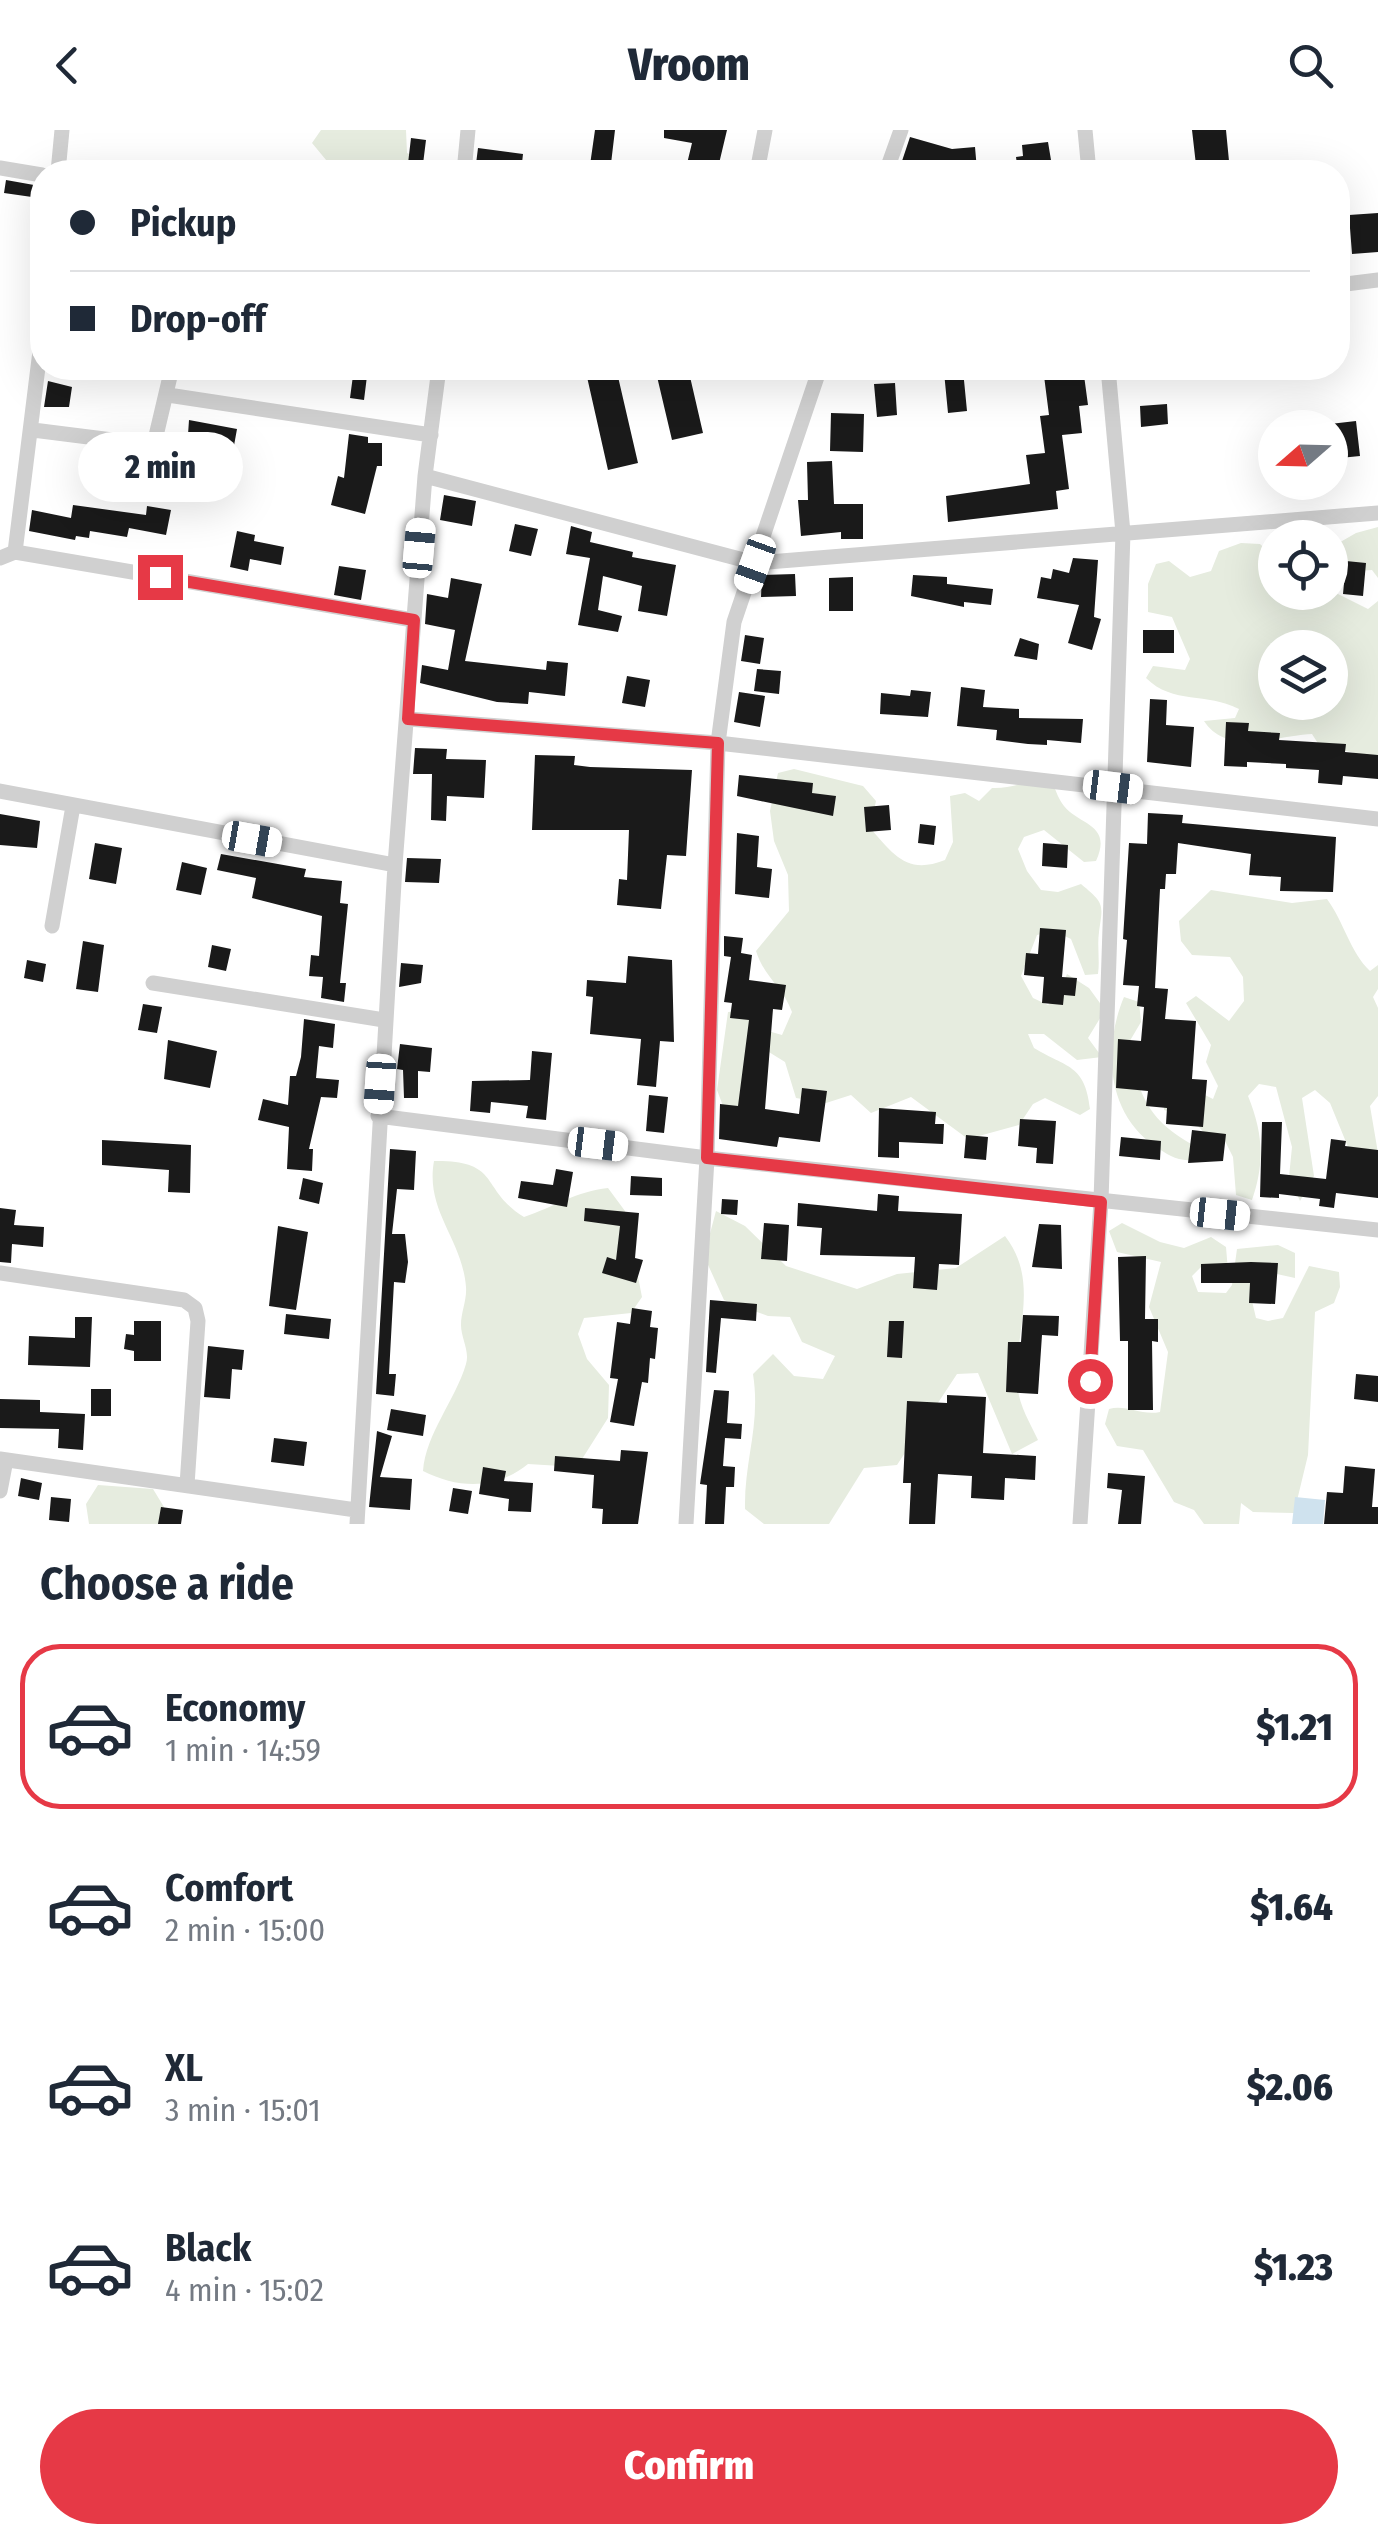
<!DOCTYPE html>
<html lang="en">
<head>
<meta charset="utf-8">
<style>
	:root { --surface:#fff; --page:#f2f2f3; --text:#1f2937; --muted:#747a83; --line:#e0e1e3; --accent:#e63946 }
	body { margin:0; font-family:"Fira Sans Condensed",sans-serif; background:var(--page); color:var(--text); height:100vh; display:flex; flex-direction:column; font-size:38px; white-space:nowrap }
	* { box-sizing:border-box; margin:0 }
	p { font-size:32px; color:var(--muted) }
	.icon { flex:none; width:55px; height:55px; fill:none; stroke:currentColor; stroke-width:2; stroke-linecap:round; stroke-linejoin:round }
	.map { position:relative; height:1394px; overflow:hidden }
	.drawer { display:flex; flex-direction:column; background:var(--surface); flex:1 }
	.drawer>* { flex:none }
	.hud { position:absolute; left:30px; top:30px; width:1320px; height:220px; border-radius:40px; box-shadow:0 10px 40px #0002; display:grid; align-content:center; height:220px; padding:0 40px; background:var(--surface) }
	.needle { width:65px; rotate:250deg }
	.fabs { position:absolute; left:1258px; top:280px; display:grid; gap:20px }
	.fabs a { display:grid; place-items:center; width:90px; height:90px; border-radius:50%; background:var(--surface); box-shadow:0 10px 40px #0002; font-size:50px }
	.end { position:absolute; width:45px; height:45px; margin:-22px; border:12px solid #e63946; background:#fff; box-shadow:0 0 0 5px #fff }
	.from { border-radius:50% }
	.bubble { position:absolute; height:70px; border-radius:35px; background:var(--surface); box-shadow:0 10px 40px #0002; font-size:32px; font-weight:800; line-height:70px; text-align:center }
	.car { position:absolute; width:30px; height:60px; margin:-30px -15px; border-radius:12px; box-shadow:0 0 8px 2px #0007; background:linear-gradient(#fff 24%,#345 0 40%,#fff 0 76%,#345 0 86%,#fff 0) }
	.hud b { display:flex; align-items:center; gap:35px; height:95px; font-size:38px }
	.hud b+b { border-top:2px solid var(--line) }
	.hud i { width:25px; height:25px; background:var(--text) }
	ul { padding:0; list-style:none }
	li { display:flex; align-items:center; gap:30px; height:165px; margin:0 20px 15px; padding:0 20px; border:5px solid transparent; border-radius:40px }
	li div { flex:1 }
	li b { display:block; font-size:38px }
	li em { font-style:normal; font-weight:800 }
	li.active { border-color:var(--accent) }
	li>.icon { width:90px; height:90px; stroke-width:1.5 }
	h2 { padding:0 40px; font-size:45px; line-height:120px }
	.action { display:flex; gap:20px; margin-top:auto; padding:20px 40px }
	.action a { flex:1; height:115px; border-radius:60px; background:var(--accent); color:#fff; font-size:40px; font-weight:800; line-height:115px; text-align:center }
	header { display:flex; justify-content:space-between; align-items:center; height:130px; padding:0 40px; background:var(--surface); font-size:45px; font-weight:800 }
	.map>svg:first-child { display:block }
	.green { fill:#e6ecdf; fill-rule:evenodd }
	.water { fill:#cfe2ee }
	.building { fill:#1a1a1a }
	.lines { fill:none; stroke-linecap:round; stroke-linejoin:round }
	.street { stroke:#d0d0d0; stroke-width:15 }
	.route { stroke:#e63946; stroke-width:12 }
</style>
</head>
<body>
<header><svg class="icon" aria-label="back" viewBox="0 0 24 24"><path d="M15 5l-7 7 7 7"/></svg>Vroom<svg class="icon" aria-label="search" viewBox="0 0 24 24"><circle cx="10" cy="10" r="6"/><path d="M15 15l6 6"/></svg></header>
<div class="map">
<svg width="1378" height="1394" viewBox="0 0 1378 1394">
	<rect width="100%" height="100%" fill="#fff"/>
	<!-- green -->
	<path class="green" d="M321,0H406L407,23L448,42H336L312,13Z
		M1378,397V448L1372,440L1330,443V418L1356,403Z
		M1241,413L1260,414L1275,428V462L1330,460L1368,479L1378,471V628L1319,615L1312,604C1279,605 1227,627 1204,591L1235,588L1239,579C1207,562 1173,575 1146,548L1153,536L1185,540L1190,529L1172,487L1148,482V454L1156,434L1169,431L1190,447L1211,441L1219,421ZM1275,518H1330V572H1275Z
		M794,639L863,656L876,671L870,698C894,725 907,745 945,730L953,712L950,666L965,663L979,671L992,658C1016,659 1029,647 1053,654C1056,661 1059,670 1064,676C1079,695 1113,694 1096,731L1084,732L1044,700L1024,707L1018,719L1027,741L1041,760L1058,762L1081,754C1105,774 1103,774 1099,802C1097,816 1100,830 1098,844L1085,845L1071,809L1054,801L1037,805L1021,846L1033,868L1048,875L1058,866L1067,844L1089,858L1105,880L1088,908L1102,927L1077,930L1044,904H1028L1034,918C1067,938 1085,934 1090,979L1080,985L1045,968L1033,974L1019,995L968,1009L911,967L871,983L851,965L826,973L796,968L785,932L761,917L750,988L726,984L717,960L728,882L741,881L761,899L782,905L792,882C783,857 764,847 756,821L789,781L788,745L774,711L770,681L778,643Z
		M1211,760L1292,773L1327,769C1344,792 1350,822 1370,841L1378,835V859L1373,867L1378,878V966L1370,976L1378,1023L1348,1017L1330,973L1315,960L1302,968L1314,1046L1300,1071L1289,1047L1292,1017L1276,957L1259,954L1248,966C1263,1003 1265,1032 1252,1070L1236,1065L1233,1027L1224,1009L1207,1006L1192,989L1164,980L1161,916L1187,911L1193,959L1213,969L1218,956L1206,932L1211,915L1186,873L1196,866L1229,891L1244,871L1243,847L1230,827L1192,825L1181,811L1179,791Z
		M1124,867L1139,872L1141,892L1128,914C1140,966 1146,989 1195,1016L1197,1029C1180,1033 1169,1026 1155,1016C1106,983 1103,917 1124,867Z
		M434,1031C502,1030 479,1059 524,1087C554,1077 577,1061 608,1058L625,1081L642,1167L631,1183L584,1188L578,1204L587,1229L609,1255L608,1288L577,1337L528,1334C496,1360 459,1359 423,1341C426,1303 455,1271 466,1234C470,1221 461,1208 461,1195C461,1182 467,1170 466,1157C462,1108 425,1081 434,1031Z
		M716,1081L745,1096L786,1136L857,1159L897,1144L956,1138L1005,1106C1042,1154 1012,1205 1018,1259C1019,1275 1031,1295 1038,1310L1012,1324L978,1243L957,1244L897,1335L864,1338L829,1394H764L745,1379C744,1330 761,1295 753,1244L773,1224L794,1246L823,1249L835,1226L802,1212L790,1187L768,1186L724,1170L704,1126Z
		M1122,1093L1160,1112L1184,1118L1211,1107L1226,1117L1228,1141L1201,1137L1192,1146L1198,1162L1226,1163L1232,1155L1237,1119L1278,1115L1295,1123V1148L1268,1142L1252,1171L1256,1188L1268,1191L1283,1188L1309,1136L1339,1142L1340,1157L1334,1173L1315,1182L1308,1325L1294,1383L1253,1382L1241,1373L1239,1394H1204L1194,1380L1174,1372L1143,1320L1117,1316L1105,1294L1109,1279C1126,1274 1141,1286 1160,1282L1168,1222L1149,1177L1161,1132L1117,1122L1109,1101Z
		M98,1355L153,1359L164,1377L165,1394H89L86,1374Z"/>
	<!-- water -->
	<path class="water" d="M1295,1367L1325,1370L1323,1394H1292Z"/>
	<!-- building -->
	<path class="building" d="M595,0H615L610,42H589Z
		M664,0H727L717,42H685L692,13L664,8Z
		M1192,0H1226L1229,31L1196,35Z
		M910,7L952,19L975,17L977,40L932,42L901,34Z
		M411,8L426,10L422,42H407Z
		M1048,12L1053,42H1018L1016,27L1023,26L1022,15Z
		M478,18L523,24L521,42H475Z
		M6,50L34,55L32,67L4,63Z
		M1378,83V122L1352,124L1349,85Z
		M354,238H368L364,270L350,268Z
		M585,238H616L638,333L608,340Z
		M655,238H688L703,303L672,310Z
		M1043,238H1083L1088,275L1079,276L1082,303L1062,305L1069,359L1056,361L1058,379L948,392L946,366L1030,354L1026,325L1045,323L1040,286L1049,285Z
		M963,240L967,281L948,283L944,242Z
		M48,251L72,257L69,277H44Z
		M895,253L897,285L877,287L874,254Z
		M1167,274L1168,294L1141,297L1140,276Z
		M831,283L864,284L863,322L830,321Z
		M189,290L237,299L231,332L216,330L212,354L185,349Z
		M1356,291L1360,326L1330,329V294Z
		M349,304L368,307V313H382V336H377L365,384L331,375L338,346L344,348Z
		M832,331L834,374H863V409H841V402L801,406L798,370H808L807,332Z
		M444,365L476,371L472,396L440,390Z
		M73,375L146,385L147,376L171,380L166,405L129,398L127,407L90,401L89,408L76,406L75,410L29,401L32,380L71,388Z
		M515,394L538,399L531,426L509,421Z
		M571,396L592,402L590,412L633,422L632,427L676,435L667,486L638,481L642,456L603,446L598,480L622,486L618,502L578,495L590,428L566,424Z
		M237,401L255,405L254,411L284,417L281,435L250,429L248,441L230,437Z
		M1073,428L1098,430L1094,487L1101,489L1092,520L1068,513L1079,475L1037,468L1041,447L1051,449L1053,439L1069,443Z
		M1346,431L1366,433L1363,466L1343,464Z
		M339,436L366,440L361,470L334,465Z
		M795,444L796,466L761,467L762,445Z
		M913,445L947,447V454L993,459L991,475L964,472V477L911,466Z
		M853,447V481H829V448Z
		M451,448L482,454L465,531L546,540L547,531L568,533L565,566L529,562L528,574L497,572L420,553L422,535L448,540L455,500L425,494L427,464L448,468Z
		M1143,500H1174V523H1143Z
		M745,505L764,508L760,534L741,531Z
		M1020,508L1039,514L1037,530L1014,526Z
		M757,539L781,541L779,564L754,561Z
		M627,546L650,550L645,577L622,573Z
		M961,557L985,560L983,577L1019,579V588L1083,589L1081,613L1047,610V615L1028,614L996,610L997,600L957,596Z
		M911,560L931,562L928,587L880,584L881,563L910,566Z
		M739,562L765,566L760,597L734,592Z
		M1150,569L1167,570L1166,595L1194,597L1191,637L1147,632Z
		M1226,592L1249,593L1248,601L1280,603L1279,610L1346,614L1345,622L1378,625V649L1343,646L1342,655L1318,653L1319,640L1286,638V634L1247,632V637L1224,636Z
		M415,618L447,619L446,629L486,630L484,668L447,666L446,691L431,690L432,644H413Z
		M535,625L575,626L574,635L590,637L692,640L686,726L667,725L661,779L617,775L619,749L627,750L629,700H532Z
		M739,645L813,653L812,663L836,666L833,686L737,666Z
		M889,675L891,700L866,702L864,677Z
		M1148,683L1183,685L1182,693L1336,707L1333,762L1280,761L1281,747L1249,745L1251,724L1178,713L1176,744H1166L1165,759H1160L1155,858L1168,859L1165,889L1196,891L1192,949L1207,950L1203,997L1166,994L1167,978L1146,976L1148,961L1116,958L1118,909L1141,911L1144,877L1137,876L1139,856L1123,855L1127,810L1123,809L1129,713L1147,714Z
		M0,684L40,691L37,718L0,715Z
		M920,694L936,696L934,715L918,713Z
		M737,703L759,706L757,737L772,739L769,768L735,764Z
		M95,713L122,718L116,754L89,749Z
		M1043,713L1068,715L1067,738L1042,736Z
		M221,724L306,739L304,747L342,751L340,773L348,774L340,853H346L344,872L321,868L323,847L309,846L311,825L319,826L322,786L252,768L256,748L217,740Z
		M407,728L441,729L439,753L405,752Z
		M182,732L207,738L201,765L176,760Z
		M1040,798L1066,800L1062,847L1077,848L1075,866L1064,865L1063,875L1042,873L1044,847L1024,845L1026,823L1038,824Z
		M724,806L743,808L741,823L752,825L749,850L786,855L782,880L773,879L765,979L799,984L802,958L827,961L820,1012L779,1007L777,1017L719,1009L720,974L738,976L749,890L730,888L732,873L724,872L731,827L724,826Z
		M83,811L104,815L98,862L76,859Z
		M212,815L231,819L226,841L208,837Z
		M628,826L672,830L674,912L660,911L656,957L637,955L641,909L590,904L593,867L586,866L587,850L626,853Z
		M27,830L46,834L43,852L24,848Z
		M401,833L423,835L421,853L399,857Z
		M143,874L162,877L157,903L138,900Z
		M304,889L335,894L333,918L319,916L316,948L339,950L337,968L321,967L309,1019H313L312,1041L287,1039L289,997L258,990L263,969L288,975L290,946H296L301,927Z
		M168,910L217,921L210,958L164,949Z
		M400,914L432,918L430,942L418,941V968H404L403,940L397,939Z
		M532,921L552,923L546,990L526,988L528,976L491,972L490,983L470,981L472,951L530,950Z
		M649,965L668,967L664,1003L646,1001Z
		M879,978L936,982L935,994H944L943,1014L899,1012V1028L878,1027Z
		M1020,989L1056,991L1053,1034L1036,1033L1037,1018L1018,1016Z
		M1262,992H1282L1280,1044L1326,1049L1331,1009L1346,1011L1345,1016L1378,1020V1068L1336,1063L1334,1078L1319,1076L1320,1069L1279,1064V1068L1260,1067Z
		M1192,1000L1226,1004L1223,1031L1188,1033Z
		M966,1005L988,1007L986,1030L964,1028Z
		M1121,1007L1161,1011L1160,1030L1119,1026Z
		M102,1010L191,1015L190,1063L168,1062L169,1040L102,1035Z
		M390,1019L416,1021L414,1060L397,1059L392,1104H405L408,1132L405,1153L394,1152L389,1244H396L394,1266L376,1264Z
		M556,1039L573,1042L567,1077L518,1068L521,1051L553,1055Z
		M631,1046L662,1048V1066L630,1065Z
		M303,1048L323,1053L319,1074L299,1069Z
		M878,1064L899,1066L898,1081L962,1084L959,1135L939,1134L937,1160L913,1158L915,1127L820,1125L822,1098L797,1096L798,1073L877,1081Z
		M722,1069L738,1070L737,1085L721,1084Z
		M0,1078L16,1080L14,1095L44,1097L43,1117L12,1114L11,1133L0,1132Z
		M585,1078L639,1083L635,1128L643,1130L636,1153L602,1143L607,1127L616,1130L620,1096L584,1091Z
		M764,1093L789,1095L787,1131L761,1129Z
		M1039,1094L1061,1095L1062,1139L1032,1137Z
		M278,1096L308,1102L296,1180L269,1176Z
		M1146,1126L1145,1189H1158V1212L1152,1211L1153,1280H1128V1211H1120L1118,1127Z
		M1251,1132L1278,1133L1275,1174L1249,1173L1250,1153H1201V1134Z
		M710,1170L757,1174L756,1191L721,1188L716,1243L706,1242Z
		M632,1178L652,1181L650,1197L658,1198L655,1229L650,1228L648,1253L642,1252L634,1296L610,1292L618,1249L610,1248L617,1192L630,1194Z
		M286,1184L331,1189L329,1209L284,1204Z
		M1023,1185L1059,1186L1058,1206L1042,1205L1038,1264L1006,1262L1008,1212H1021Z
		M75,1187H92L90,1237L28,1235L29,1206L75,1208Z
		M134,1191H161V1231H134V1221L124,1219L126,1204L134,1205Z
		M889,1191H904L902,1228L887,1227Z
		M208,1216L244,1220L242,1240L232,1239L230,1269L204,1267Z
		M1356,1244L1378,1246V1272L1354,1269Z
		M91,1259H111V1286H91Z
		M714,1260L729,1261L727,1293L742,1294L741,1309L725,1308L723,1336L735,1337L734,1357H726L724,1394H705L707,1355L700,1354Z
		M947,1265L986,1267L983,1323L1036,1326L1035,1350L1005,1348L1004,1370L971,1368L972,1346L938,1344L935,1394H909L911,1353H903L907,1271L947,1273Z
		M0,1269L40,1270V1282L85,1284L83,1320L58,1318L59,1299L0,1298Z
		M391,1279L426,1285L423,1306L387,1300Z
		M377,1301L392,1306L380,1347L412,1349L410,1380L369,1377Z
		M274,1308L307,1312L304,1336L271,1332Z
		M621,1320L648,1322L638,1394H602L603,1379L592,1378L594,1345L554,1341L555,1326L620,1331Z
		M1345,1336L1375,1339L1372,1377H1378V1394H1324L1327,1362L1343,1363Z
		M483,1337L506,1341L504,1351L533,1353L531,1382L508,1381L509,1369L479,1364Z
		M1108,1343L1145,1346L1141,1394H1118L1122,1360L1107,1358Z
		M21,1348L42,1353L39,1370L18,1366Z
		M453,1358L472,1361L468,1384L449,1381Z
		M51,1367L71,1369L69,1392L49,1390Z
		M161,1377L183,1380L181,1394H158Z"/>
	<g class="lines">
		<!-- street -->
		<path class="street" d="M1085,0L1089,42
			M0,38L42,45
			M58,42L62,0
			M464,42L468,0
			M757,42L765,0
			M886,42L901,0
			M1338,155L1378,150
			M168,265L431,305
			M33,300L144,314L155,310L172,238
			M425,346L755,433L1378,383
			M15,422L42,205
			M0,428L15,422L413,490
			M408,589L718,613L1378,689
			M0,661L395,735
			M52,796L73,676
			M153,853L384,890
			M378,986L707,1028L1378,1100
			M0,1143L184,1170L195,1178L198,1191L187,1355
			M0,1329L356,1380
			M0,1361L6,1330
			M357,1394L395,735L425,346L439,238
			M686,1394L707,1028L718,613L734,492L820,238
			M1080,1394L1101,1071L1123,403L1108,238"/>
	</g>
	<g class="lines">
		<!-- route -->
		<path class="route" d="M160,447L414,490L408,589L718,613L707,1028L1101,1072L1090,1251"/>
	</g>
</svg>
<div class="fabs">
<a><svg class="needle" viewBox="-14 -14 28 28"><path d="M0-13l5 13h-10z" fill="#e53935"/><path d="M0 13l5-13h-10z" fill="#747a83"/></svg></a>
<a><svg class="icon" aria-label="locate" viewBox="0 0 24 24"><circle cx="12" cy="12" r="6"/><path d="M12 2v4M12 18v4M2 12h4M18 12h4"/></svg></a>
<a><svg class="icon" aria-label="layers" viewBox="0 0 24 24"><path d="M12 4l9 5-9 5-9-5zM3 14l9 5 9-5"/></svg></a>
</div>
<i class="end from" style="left:1090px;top:1251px"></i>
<i class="end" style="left:160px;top:447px"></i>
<div class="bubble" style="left:78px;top:302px;width:165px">2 min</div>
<i class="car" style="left:419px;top:418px;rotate:5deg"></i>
<i class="car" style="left:755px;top:434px;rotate:200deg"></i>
<i class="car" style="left:1113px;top:657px;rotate:97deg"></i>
<i class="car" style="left:252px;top:709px;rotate:100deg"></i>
<i class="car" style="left:380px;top:954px;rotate:184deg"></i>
<i class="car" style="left:598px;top:1014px;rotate:97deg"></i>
<i class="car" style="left:1220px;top:1084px;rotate:96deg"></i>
<div class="hud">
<b><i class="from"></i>Pickup</b>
<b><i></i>Drop-off</b>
</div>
</div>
<section class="drawer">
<h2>Choose a ride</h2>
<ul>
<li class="active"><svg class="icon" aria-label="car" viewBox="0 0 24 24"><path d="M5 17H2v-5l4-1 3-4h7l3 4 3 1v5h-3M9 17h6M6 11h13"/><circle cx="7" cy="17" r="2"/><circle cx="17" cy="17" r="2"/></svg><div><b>Economy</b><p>1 min · 14:59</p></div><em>$1.21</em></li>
<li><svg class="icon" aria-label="car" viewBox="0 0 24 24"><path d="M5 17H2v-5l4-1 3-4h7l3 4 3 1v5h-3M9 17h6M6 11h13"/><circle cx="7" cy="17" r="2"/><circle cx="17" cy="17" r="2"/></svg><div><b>Comfort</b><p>2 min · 15:00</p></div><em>$1.64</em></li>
<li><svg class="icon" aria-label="car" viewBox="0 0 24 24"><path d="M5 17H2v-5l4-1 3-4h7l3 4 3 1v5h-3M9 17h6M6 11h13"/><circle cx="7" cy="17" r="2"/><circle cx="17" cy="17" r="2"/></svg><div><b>XL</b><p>3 min · 15:01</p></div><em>$2.06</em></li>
<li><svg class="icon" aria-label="car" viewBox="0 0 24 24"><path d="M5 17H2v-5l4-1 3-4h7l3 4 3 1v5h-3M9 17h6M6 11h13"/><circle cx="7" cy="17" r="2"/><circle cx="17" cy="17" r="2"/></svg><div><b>Black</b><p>4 min · 15:02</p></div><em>$1.23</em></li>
</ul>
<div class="action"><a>Confirm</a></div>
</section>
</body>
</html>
